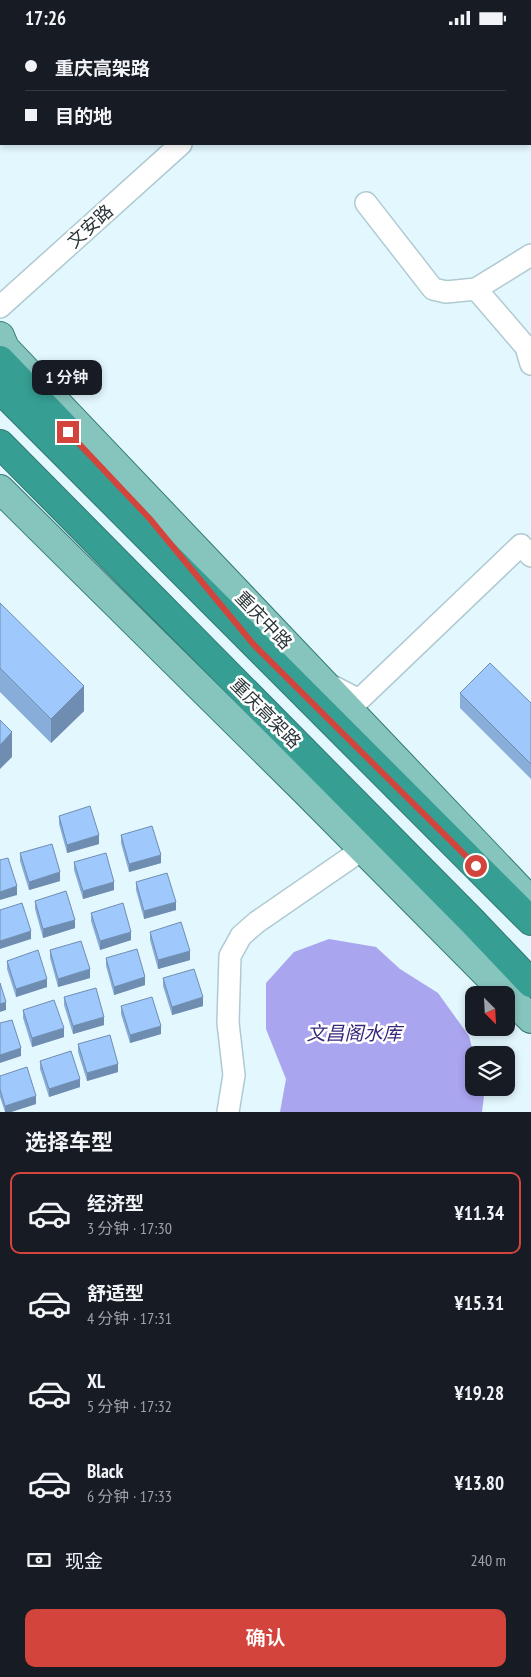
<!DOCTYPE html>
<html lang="zh">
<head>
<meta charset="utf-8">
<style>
	:root { --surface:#171b24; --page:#242831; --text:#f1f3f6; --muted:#9ea1a6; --line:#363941; --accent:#d3453c }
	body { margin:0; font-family:"PT Sans Narrow","Noto Sans SC",sans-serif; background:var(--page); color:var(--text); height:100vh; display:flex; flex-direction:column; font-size:19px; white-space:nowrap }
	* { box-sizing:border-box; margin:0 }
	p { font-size:16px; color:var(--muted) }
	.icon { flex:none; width:28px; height:28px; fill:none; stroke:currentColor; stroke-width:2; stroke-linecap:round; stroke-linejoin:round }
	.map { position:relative; height:1077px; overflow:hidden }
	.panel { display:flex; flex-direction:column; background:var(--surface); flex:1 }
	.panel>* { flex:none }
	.banner { position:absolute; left:0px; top:0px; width:531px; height:110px; box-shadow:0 2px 8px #0003; display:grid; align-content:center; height:110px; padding:0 25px; background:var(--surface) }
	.needle { width:32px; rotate:156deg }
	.tools { position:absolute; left:465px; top:951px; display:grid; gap:10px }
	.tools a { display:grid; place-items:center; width:50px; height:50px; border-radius:10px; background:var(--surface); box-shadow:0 2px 8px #0003; font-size:25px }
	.end { position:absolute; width:22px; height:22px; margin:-11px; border:6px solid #d3453c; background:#fff; box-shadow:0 0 0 2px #fff }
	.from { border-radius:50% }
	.bubble { position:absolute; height:35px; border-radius:10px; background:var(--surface); box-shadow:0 2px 8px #0003; font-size:16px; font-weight:600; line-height:35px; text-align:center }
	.banner b { display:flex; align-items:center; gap:18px; height:48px; font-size:19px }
	.banner b+b { border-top:1px solid var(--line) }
	.banner i { width:12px; height:12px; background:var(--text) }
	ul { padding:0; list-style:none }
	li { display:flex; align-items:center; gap:15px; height:82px; margin:0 10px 8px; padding:0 15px; border:2px solid transparent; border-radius:10px }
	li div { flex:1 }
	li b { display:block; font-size:19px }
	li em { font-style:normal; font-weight:600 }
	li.selected { border-color:var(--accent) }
	li>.icon { width:45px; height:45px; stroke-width:1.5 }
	h2 { padding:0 25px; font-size:22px; line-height:60px }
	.pay { display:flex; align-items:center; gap:12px; height:55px; padding:0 25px; font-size:19px }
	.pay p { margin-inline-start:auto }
	.button { display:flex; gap:10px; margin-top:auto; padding:10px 25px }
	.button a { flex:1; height:58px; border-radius:10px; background:var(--accent); color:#fff; font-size:20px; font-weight:600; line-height:58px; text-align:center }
	.status { display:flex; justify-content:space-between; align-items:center; height:35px; padding:0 25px; background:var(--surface); direction:ltr }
	.status svg { height:14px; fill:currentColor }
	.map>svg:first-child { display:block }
	.water { fill:#aaa5ef }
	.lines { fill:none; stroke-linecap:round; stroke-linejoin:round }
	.minor-casing { stroke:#b0cad2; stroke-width:24 }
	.major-casing { stroke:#327973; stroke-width:30 }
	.highway-casing { stroke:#327973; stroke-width:30 }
	.minor { stroke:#fff; stroke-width:21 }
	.major { stroke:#86c5be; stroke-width:28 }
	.highway { stroke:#369e93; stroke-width:28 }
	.wall { fill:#89add9 }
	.shaded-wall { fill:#6f8db0 }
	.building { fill:#9fc9fc; stroke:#6f8db0 }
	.route { stroke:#d3453c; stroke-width:6 }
	.labels { text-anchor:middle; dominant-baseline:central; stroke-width:5; stroke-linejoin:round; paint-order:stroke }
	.street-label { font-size:18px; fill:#2a3438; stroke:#fff }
	.water-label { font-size:19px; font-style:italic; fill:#38277b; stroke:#fff }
</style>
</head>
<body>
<div class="status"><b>17:26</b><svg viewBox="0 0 49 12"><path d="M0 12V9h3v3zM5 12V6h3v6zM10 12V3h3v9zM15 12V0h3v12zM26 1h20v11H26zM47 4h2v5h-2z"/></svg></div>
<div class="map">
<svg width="531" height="1077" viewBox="0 0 531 1077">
	<rect width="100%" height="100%" fill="#e2f7fe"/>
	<!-- water -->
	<path class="water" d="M329,904L376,912L400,934L438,958L469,1001L474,1021V1052L482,1053L484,1061L482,1077H280L286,1044L266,994V948L294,917Z"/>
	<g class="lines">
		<defs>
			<path id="minor" d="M177,1L180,0
				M0,12L1,13
				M530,31H531
				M366,168L433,254L446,257L476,254
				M531,220L476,254L526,312L531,329
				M0,272L181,109
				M334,652L359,665L521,510L531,521
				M228,1077L234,1040L228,988L230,921L241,901L257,887L363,814"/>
			<path id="major" d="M0,301L5,313L531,866
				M0,454L305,756L531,984"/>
			<path id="highway" d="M0,325L66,394
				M0,354L531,886
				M0,409L472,886L531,948"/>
		</defs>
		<!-- minor casing -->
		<use href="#minor" class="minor-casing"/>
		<!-- major casing -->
		<use href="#major" class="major-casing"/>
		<!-- highway casing -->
		<use href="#highway" class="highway-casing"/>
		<!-- minor -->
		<use href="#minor" class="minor"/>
		<!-- major -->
		<use href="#major" class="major"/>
		<!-- highway -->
		<use href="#highway" class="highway"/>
	</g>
	<!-- wall -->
	<path class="wall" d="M0,568L84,676L51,708L0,657Z
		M460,658L531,668V744L460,673Z
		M59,781L99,809L67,818L59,789Z
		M121,800L161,828L129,837L121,808Z
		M20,818L60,846L29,855L20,826Z
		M74,827L114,855L83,864L74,835Z
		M136,847L176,875L144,884L136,855Z
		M35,866L75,893L43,903L35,874Z
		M91,878L131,905L100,915L91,886Z
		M150,897L190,925L158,934L150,905Z
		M50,915L90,943L58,952L50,923Z
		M106,923L145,950L114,960L106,931Z
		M7,926L47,952L16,962L7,934Z
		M163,943L203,971L172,980L163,951Z
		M64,962L104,990L73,999L64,970Z
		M121,971L161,999L130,1008L121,979Z
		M23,975L64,1002L32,1012L23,983Z
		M78,1009L118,1037L87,1046L78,1017Z
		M40,1026L80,1052L49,1062L40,1034Z
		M0,1041L36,1069L11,1077H5L0,1062Z"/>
	<!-- shaded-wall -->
	<path class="shaded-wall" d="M104,0H141V1H101Z
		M84,651V676L51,708V684Z
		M12,697V722L0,734V710Z
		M99,800V809L67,818V810Z
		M161,820V828L129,837V829Z
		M60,837V846L29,855V847Z
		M114,847V855L83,864V856Z
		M17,851V860L0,865V857Z
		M176,867V875L144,884V876Z
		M75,885V893L43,903V894Z
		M31,896V904L0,914V906Z
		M131,897V905L100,915V906Z
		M190,916V925L158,934V925Z
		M90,934V943L58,952V944Z
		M145,942V950L114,960V952Z
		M47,944V952L16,962V954Z
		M203,962V971L172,980V972Z
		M6,967V975L0,977V969Z
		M104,982V990L73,999V991Z
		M161,991V999L130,1008V1000Z
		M64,993V1002L32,1012V1003Z
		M21,1013V1021L0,1028V1020Z
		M118,1029V1037L87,1046V1038Z
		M80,1044V1052L49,1062V1054Z
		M36,1061V1069L11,1077H5V1071Z"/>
	<!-- building -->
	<path class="building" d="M56,0H104L101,1H56Z
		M0,568L84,651L51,684L0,633Z
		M490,628L531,668V729L460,658Z
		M0,685L12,697L0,710Z
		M90,771L99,800L67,810L59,781Z
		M152,791L161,820L129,829L121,800Z
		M52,809L60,837L29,847L20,818Z
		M106,818L114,847L83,856L74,827Z
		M8,823L17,851L0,857V825Z
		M167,838L176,867L144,876L136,847Z
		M66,856L75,885L43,894L35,866Z
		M22,868L31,896L0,906V875Z
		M123,868L131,897L100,906L91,878Z
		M181,887L190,916L158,925L150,897Z
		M81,906L90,934L58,944L50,915Z
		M137,914L145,942L114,952L106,923Z
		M38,915L47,944L16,954L7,926Z
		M194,934L203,962L172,972L163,943Z
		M0,948L6,967L0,969Z
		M96,953L104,982L73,991L64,962Z
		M152,962L161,991L130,1000L121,971Z
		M54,965L64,993L32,1003L23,975Z
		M12,985L21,1013L0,1020V988Z
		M110,1000L118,1029L87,1038L78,1009Z
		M71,1016L80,1044L49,1054L40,1026Z
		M27,1032L36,1061L5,1071L0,1054V1041Z"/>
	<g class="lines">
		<!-- route -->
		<path class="route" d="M68,397L150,484L254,610L476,831"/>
	</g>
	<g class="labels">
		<!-- street labels -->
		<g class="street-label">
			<text transform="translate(90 191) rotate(-42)">文安路</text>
			<text transform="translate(264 585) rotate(46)">重庆中路</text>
			<text transform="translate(266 678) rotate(45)">重庆高架路</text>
		</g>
		<!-- water labels -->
		<g class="water-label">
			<text x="354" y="998">文昌阁水库</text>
		</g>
	</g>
</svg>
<div class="tools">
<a><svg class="needle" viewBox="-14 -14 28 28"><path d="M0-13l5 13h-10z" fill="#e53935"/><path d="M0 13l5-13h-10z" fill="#9ea1a6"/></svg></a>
<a><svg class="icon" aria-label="layers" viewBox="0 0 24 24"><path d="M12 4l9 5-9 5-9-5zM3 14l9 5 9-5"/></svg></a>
</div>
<i class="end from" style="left:476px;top:831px"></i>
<i class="end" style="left:68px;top:397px"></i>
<div class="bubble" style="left:32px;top:325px;width:70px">1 分钟</div>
<div class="banner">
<b><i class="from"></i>重庆高架路</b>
<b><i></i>目的地</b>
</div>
</div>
<section class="panel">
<h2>选择车型</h2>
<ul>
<li class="selected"><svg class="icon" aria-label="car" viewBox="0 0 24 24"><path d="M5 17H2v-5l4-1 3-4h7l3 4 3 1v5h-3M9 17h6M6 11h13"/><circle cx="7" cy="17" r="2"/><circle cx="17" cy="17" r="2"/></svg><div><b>经济型</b><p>3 分钟 · 17:30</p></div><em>¥11.34</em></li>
<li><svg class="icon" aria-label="car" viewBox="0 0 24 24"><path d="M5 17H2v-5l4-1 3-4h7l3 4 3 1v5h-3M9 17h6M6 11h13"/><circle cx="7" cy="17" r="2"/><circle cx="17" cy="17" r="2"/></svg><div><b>舒适型</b><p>4 分钟 · 17:31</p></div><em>¥15.31</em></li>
<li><svg class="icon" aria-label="car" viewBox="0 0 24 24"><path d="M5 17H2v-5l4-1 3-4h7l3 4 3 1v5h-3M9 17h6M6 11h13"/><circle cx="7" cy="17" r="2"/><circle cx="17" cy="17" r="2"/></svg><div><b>XL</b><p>5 分钟 · 17:32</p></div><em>¥19.28</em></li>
<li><svg class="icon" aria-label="car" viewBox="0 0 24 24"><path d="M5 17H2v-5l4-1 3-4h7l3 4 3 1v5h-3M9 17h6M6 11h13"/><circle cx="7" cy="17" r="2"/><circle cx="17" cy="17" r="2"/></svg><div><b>Black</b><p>6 分钟 · 17:33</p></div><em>¥13.80</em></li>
</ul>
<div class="pay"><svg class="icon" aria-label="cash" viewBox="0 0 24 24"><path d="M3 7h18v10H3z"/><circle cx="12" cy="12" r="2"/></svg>现金<p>240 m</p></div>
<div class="button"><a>确认</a></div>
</section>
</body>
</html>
